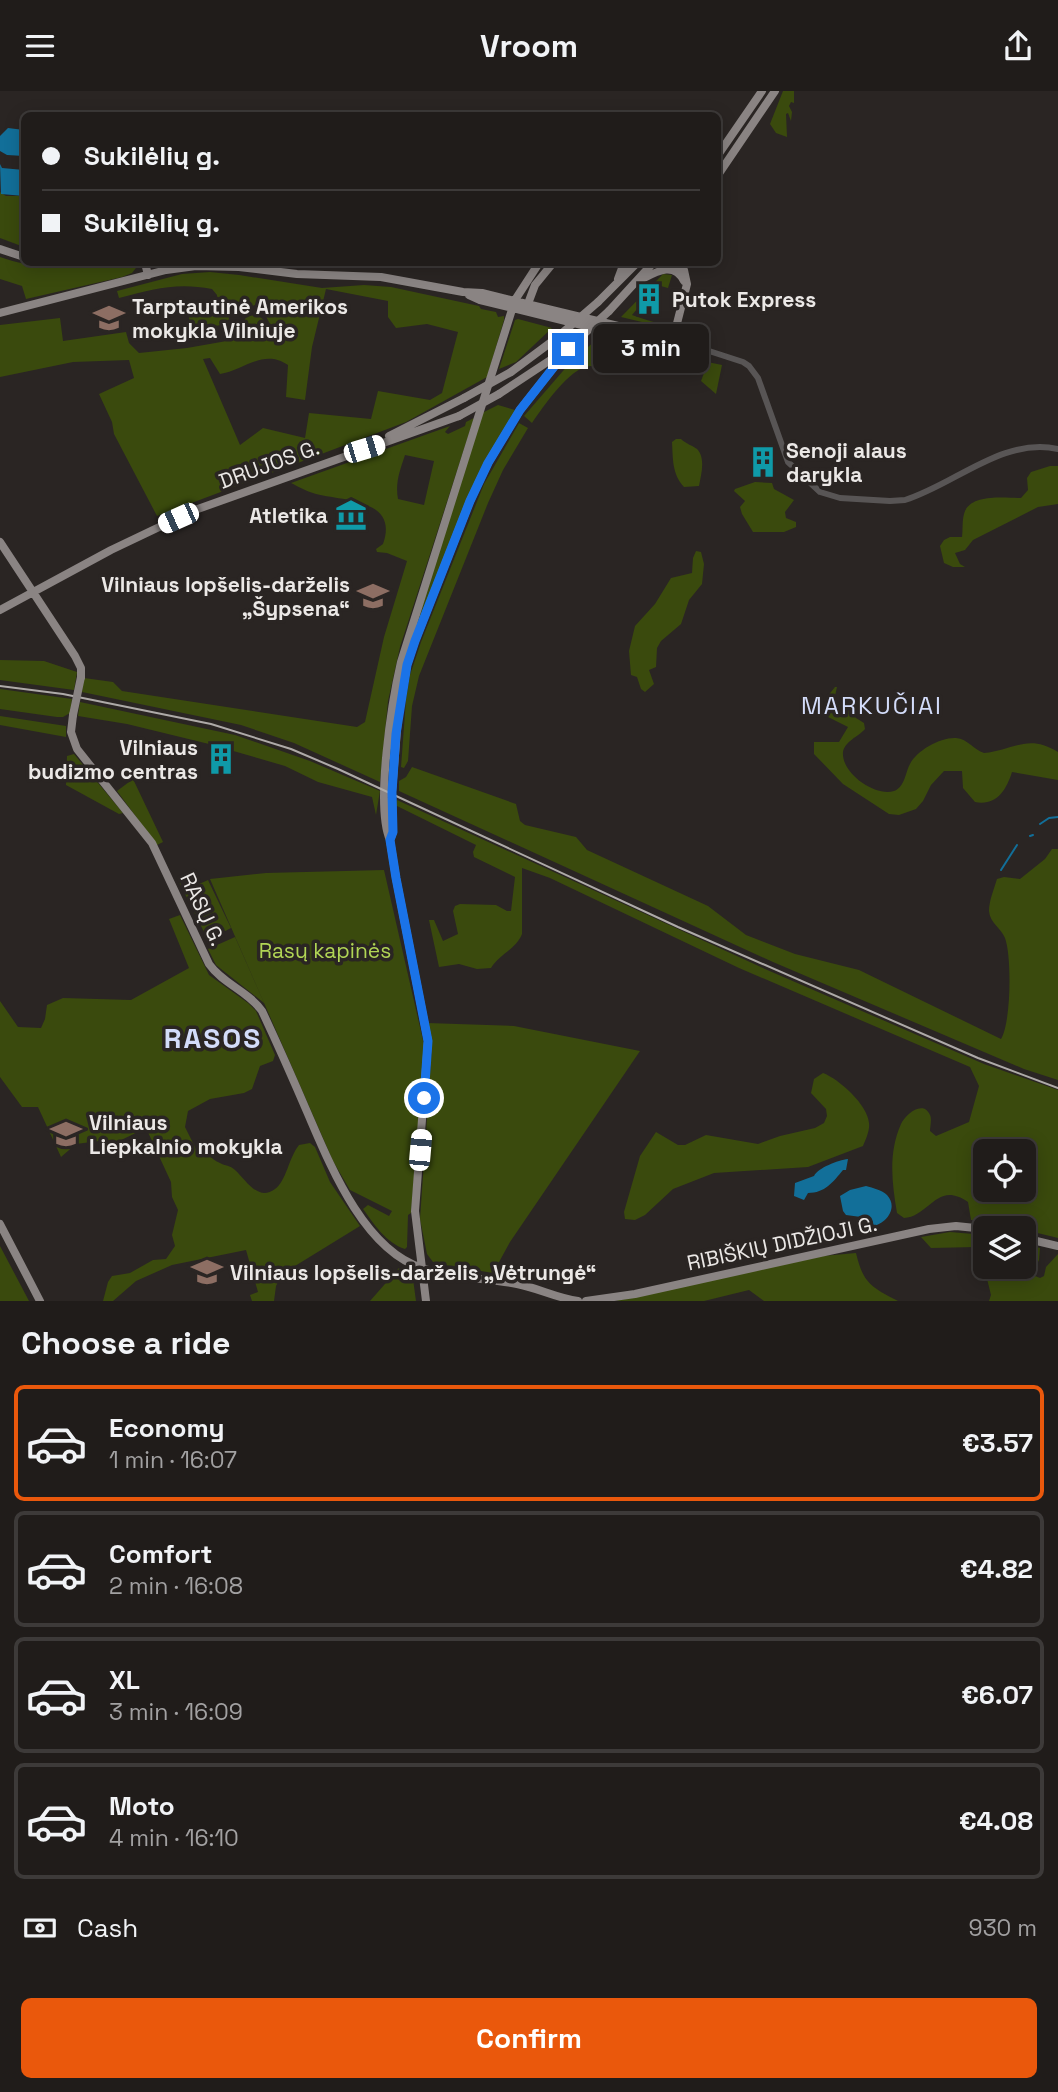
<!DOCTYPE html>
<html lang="en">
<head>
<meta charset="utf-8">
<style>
	:root { --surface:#201c1a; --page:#2d2927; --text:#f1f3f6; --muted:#a2a1a2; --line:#3d3a39; --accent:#ea580c }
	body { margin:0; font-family:"Space Grotesk",sans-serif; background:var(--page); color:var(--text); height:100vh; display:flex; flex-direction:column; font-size:26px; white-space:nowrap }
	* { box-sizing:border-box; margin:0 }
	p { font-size:23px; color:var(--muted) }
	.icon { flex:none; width:38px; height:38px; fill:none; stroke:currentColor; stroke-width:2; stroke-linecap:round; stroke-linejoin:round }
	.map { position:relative; height:1210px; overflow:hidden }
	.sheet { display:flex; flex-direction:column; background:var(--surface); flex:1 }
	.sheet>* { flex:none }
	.banner { position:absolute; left:21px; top:21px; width:700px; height:154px; border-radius:10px; box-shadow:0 4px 18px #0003,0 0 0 2px var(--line); display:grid; align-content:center; height:154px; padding:0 21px; background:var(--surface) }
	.controls { position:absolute; left:973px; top:1048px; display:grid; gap:14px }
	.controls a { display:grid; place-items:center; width:63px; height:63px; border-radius:10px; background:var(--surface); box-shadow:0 4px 18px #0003,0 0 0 2px var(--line); font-size:35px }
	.end { position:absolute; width:32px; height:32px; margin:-16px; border:9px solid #1a73e8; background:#fff; box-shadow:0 0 0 4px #fff }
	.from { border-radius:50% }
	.bubble { position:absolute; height:49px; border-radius:10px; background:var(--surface); box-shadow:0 4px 18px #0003,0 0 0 2px var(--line); font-size:23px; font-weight:600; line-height:49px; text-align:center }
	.car { position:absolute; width:21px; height:42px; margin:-21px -10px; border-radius:9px; box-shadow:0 0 5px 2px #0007; background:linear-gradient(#fff 24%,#345 0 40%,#fff 0 76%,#345 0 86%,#fff 0) }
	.banner b { display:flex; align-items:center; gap:24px; height:66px; font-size:26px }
	.banner b+b { border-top:2px solid var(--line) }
	.banner i { width:18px; height:18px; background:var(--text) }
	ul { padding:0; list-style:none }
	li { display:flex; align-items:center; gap:21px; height:116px; margin:0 14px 10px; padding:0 7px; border:4px solid var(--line); border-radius:10px }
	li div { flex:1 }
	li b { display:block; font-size:26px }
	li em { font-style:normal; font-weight:600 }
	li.on { border-color:var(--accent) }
	li>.icon { width:63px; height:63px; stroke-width:1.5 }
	h2 { padding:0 21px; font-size:32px; line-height:84px }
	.pay { display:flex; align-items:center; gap:18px; height:77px; padding:0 21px; font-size:26px }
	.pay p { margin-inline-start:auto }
	.action { display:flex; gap:14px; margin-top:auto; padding:14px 21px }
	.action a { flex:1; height:80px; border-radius:10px; background:var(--accent); color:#fff; font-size:28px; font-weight:600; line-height:80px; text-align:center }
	header { display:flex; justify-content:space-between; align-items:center; height:91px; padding:0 21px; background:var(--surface); font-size:32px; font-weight:600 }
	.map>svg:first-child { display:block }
	.green { fill:#3a4a0d; fill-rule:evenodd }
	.water { fill:#126f99 }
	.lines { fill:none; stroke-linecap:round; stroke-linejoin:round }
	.stream { stroke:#126f99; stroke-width:2 }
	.minor { stroke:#585555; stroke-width:6 }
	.major { stroke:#8a8483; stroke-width:8 }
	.rail { stroke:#aeaaa8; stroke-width:2 }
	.major-bridge { stroke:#8a8483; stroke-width:8 }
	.route { stroke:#1a73e8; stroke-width:9 }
	.labels { text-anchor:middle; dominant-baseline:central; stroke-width:7; stroke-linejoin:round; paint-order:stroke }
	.poi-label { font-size:21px; font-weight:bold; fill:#ebe8e6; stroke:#2a2523; text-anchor:start }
	.street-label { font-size:21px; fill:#ebe8e6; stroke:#2a2523 }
	.park-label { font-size:21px; fill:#b1d555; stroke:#2a2523 }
	.quarter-label { font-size:24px; letter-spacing:2px; fill:#d3dcf9; stroke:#2a2523 }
	.district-label { font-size:28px; font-weight:bold; letter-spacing:2px; fill:#d3dcf9; stroke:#2a2523 }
</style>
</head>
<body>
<header><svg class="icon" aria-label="menu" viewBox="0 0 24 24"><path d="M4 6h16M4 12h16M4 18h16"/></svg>Vroom<svg class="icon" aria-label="share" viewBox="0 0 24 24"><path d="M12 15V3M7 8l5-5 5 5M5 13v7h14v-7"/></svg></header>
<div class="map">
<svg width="1058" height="1210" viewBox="0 0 1058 1210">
	<rect width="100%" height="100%" fill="#2a2523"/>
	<!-- green -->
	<path class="green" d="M783,0H794V12L791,11L789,15L792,21L791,30L788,22L786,23L787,46L776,42L770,33Z
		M0,101L6,105H24V156L0,147Z
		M0,166C18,172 37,177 55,176C83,175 113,167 139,173L132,182L122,186L26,208L22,195L0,188Z
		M210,181L239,184L322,197L364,194L391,196L479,215L481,218L496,221L498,226L504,225V229L487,286L406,331L157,425L114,343L112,331L99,303L134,287L129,269L73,271L0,286V234L60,227L63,250L126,241L129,252L139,262L187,257L238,248L253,249L243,242C236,211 284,226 259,248L268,247L274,240L259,213L245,217L237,213L227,214L229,228L224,234C210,234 203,241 190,240L189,226L208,224L216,216L217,204L212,198C177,191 153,198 119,207L117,200L182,183ZM326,198L388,210V226L396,237L427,233L458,241L442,302L430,309L378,300L371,328L309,322L305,347L263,337L240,354L203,268L210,267L220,283C244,279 264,257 288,274L286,306L305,309L312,256Z
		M663,183L672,184L668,197L657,194L632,224C643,228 657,233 669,233L667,237L621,226Z
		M518,228L552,237L516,271L499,278L515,229Z
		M597,248L722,274L716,303L701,290L704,282C682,270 638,272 617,284C609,282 598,275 590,275C570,276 543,316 532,332L524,325L569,273Z
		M498,314L515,319L470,401L410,553L400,592L389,670L395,617L406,562L482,322Z
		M474,327L400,556L388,610L380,691L294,652L241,634L82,601L84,587L113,591L122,600L357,636L365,631L384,546L407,470L387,462L377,461L376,458L383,453C399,408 344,410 316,403C308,401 299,396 291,392L450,335L445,341L448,343L465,335L466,331ZM405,364L434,370L424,414L398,408C395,392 400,379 405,364Z
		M519,332L528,337L503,379L488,412L419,585L412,615L408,670L404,677L401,676L406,609L410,584L421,551L484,393Z
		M676,348H681C686,353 692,354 697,358C706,367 701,384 699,395L684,396C672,383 673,368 672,351Z
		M1050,375H1058V413L1038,416L973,449L965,459L955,462L960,473L965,476H953L944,472L940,455L944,449L950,446H962C963,439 962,430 964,423C969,402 1005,407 1021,407L1028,399L1027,387L1031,381Z
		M755,391L772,392L774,398L794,409L785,421L786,427L796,431V436L784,441H753L742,423L740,416L745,410L734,400L735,398Z
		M696,460L701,461L704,473L702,493L689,509L681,533L661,550L657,557L656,576L649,579L654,593L645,601L641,598L637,586L631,584L629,560L635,535L655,513L671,487L692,482L693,467Z
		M0,569L44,570L77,581L74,599L0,589Z
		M835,596H837L835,605L839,614H847L856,627L864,632L865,638C858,646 845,650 843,661C841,682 875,706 894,700C905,696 905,682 910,673C917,659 941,646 956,647C968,648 974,659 984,662C1014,659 1028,642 1058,661V689L1012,681C1006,700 996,715 975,711L963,697L962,680H944L931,694L923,710L916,718L899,724L889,723L843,693L814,663V651H839L848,636L826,625L827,606Z
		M0,598L72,608L70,622L63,626H57L0,618Z
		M80,611L235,644L310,670L380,700L376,724L372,706L318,691L285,675L209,653L127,633L78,625Z
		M0,625L66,635V646L0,634Z
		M74,663L123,722L119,723L66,694L67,665Z
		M412,676L516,713L520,730L525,734L576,746L587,759L708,815L746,844L795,863L859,879L1001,948C1011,932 1012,866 1005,847C1001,837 990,832 989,820C989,810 994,798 997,788L1004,786L1020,788L1045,768L1052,758H1058V989L1024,978L773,871L399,700V690L406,686Z
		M133,688L163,751L157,754L117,700Z
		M397,709L765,878L984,973L1058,999V1147L989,1130L971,1129L968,1111C937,1089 930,1125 904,1127L897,1122C892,1092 888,1062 901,1033C905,1024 923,1008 930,1024C932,1028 930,1036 930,1040L936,1045L969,1031L979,995L970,976L739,877L550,787L522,777V843C517,857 499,864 491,877L477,878L459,873L439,876L429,829H434L443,850L458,843L453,820L455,815L460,813L496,814L507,820H511L515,786L474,766L473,761L476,754L397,715ZM985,1060H1024V1099H985Z
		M384,779L425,958L411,1122L408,1124L407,1156L405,1158C386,1152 374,1133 363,1118L368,1114L389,1125L392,1120L350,1099L333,1070L210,788L266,782Z
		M187,782L193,794L186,799L208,789L231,837L208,849L177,787Z
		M180,824L209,884L248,912L256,920L275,964L273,970L260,975L252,998L244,1002L210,1008L188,1020L185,1036L196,1058C211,1063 209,1067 220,1072C225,1075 230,1074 235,1079C246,1089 258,1111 275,1098C286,1091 289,1066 299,1054L310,1052L315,1056L330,1091L360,1135L282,1183L276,1195L274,1210H252L250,1204L258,1201L246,1159L172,1174L136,1190L113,1210H103L108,1191L112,1185L130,1182L153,1169L166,1168L175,1155L172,1144L178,1119L172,1106L171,1091L146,1037L113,1053L99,1050L76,1053L61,1066L38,1016H22L0,986V910L18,936L41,937L45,928L47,914L63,907L131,909L189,877L169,828Z
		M235,846L264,912L216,874L208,858Z
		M427,932L514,935L640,960L510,1151L493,1182L439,1173L433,1171L427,1163L420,1128L432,955Z
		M823,982C839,988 868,1014 869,1032C870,1039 866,1048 863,1055L808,1076L714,1082L673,1098L645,1124L635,1129L625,1128L624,1121L640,1065L656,1041L678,1054H685L706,1044L758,1053L780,1045L815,1037L824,1032L827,1025L826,1018L811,1002L814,988Z
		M950,1141L985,1144V1176H1024V1152L1040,1157L1039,1169L1033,1181L1035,1185L1040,1187L1044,1185L1046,1176L1058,1163V1210H989L991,1204L980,1159L976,1156L931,1157L921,1146Z
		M0,1155L29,1210H0Z
		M856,1162C863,1192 871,1196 898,1210H764L749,1199L704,1210H615L823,1165Z
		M399,1177L413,1188L416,1210H370Z"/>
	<!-- water -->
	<path class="water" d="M8,37L24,39V65L7,64L0,60V45Z
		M0,73L2,77L24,79V105L1,103Z
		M848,1068L846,1079H843C833,1091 825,1102 808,1102L804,1109L794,1105L795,1092L814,1085C818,1077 838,1069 848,1068Z
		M866,1095C873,1097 882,1099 887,1104C900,1118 883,1137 868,1135L861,1126L846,1124L843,1120L840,1105L850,1099Z"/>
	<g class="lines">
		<!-- stream -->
		<path class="stream" d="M1040,733L1049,727L1058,726
			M1030,745L1033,744
			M1001,779L1017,754"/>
		<!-- minor -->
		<path class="minor" d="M672,248L743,271L749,275L758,287L788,371L820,401L840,407L890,410L905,409C956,393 1002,346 1058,358
			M671,256L686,260L704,261"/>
		<!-- major -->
		<path class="major" d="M718,64L762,0
			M718,84L775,0
			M0,158L24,166
			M145,172L148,184
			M618,188L624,172
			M636,191C653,183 673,168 684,190
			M469,204L480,209L671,256L687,193L684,179L679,172
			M598,211L637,172
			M526,218L535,194L553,172
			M609,220L653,172
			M0,222L166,179L196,175L239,176L297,183L381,186L463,201L482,202L672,248
			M511,281L554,249
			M499,303L561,262
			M389,345L464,307
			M0,451L75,565L81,577V586
			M0,519L111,459L195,419L459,325
			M73,624L71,641L77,658L152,752L209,873C223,893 248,900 262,920C278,954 293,988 308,1023C330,1074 364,1159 422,1177C452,1187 485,1187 517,1193C538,1197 557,1207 578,1210
			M390,749C375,715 392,610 401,571L515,209L539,172
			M0,1133L40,1210
			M1024,1147L1058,1155
			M426,1210L415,1120L428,950L396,787L390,749L393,741L392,701L398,627L407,574L415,550L470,410L488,372L520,319L568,258
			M586,1210L635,1203L929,1138L956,1135L985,1138"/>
		<!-- rail -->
		<path class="rail" d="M0,595L63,603L211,633L291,658L338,678L678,836L978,967L1058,997"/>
		<!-- major-bridge -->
		<path class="major-bridge" d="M554,249L598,211
			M573,253L609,220
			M464,307L511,281
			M459,325L499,303
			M73,624L81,586"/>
	</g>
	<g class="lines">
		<!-- route -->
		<path class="route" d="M424,1007L428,950L396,787L390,749L393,741L392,701L396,643L407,574L415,550L470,410L488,372L520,319L568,258"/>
	</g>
	<!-- icons -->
	<defs>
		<symbol id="building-bare" viewBox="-9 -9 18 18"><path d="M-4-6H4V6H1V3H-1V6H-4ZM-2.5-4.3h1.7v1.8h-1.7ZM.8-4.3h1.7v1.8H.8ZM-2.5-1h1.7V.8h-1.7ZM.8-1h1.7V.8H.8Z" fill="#0f9aa8" stroke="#2a2523" stroke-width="2.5" paint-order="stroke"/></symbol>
		<symbol id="school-bare" viewBox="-9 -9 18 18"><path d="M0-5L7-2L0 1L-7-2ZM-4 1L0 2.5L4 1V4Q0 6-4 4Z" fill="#8d6e63" stroke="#2a2523" stroke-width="2.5" paint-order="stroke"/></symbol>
		<symbol id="museum-bare" viewBox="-9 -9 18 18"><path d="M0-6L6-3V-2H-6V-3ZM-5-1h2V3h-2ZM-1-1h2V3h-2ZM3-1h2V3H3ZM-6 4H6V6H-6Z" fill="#0f9aa8" stroke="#2a2523" stroke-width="2.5" paint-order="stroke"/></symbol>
	</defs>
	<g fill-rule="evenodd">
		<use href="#building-bare" x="627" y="186" width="44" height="44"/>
		<use href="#school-bare" x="87" y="205" width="44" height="44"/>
		<use href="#building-bare" x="741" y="349" width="44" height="44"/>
		<use href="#museum-bare" x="329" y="402" width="44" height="44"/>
		<use href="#school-bare" x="351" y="483" width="44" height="44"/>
		<use href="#building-bare" x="199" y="646" width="44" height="44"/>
		<use href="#school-bare" x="44" y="1021" width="44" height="44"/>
		<use href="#school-bare" x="185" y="1159" width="44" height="44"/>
	</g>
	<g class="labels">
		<!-- poi labels -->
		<g class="poi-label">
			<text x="672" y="208">Putok Express</text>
			<text x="132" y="215">Tarptautinė Amerikos<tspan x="132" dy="24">mokykla Vilniuje</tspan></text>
			<text x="786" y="359">Senoji alaus<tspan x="786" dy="24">darykla</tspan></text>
			<text x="328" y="424" text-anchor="end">Atletika</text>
			<text x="350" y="493" text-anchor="end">Vilniaus lopšelis-darželis<tspan x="350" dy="24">„Šypsena“</tspan></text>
			<text x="198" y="656" text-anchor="end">Vilniaus<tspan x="198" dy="24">budizmo centras</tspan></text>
			<text x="89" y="1031">Vilniaus<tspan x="89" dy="24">Liepkalnio mokykla</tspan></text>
			<text x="230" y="1181">Vilniaus lopšelis-darželis „Vėtrungė“</text>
		</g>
		<!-- street labels -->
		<g class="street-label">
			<text transform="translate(269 373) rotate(-20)">DRUJOS G.</text>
			<text transform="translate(203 818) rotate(65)">RASŲ G.</text>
			<text transform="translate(782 1152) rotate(-12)">RIBIŠKIŲ DIDŽIOJI G.</text>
		</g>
		<!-- park labels -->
		<g class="park-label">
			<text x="325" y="859">Rasų kapinės</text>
		</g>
		<!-- quarter labels -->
		<g class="quarter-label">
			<text x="872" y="614">MARKUČIAI</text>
		</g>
		<!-- district labels -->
		<g class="district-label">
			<text x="213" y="947">RASOS</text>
		</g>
	</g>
</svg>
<div class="controls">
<a><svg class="icon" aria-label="locate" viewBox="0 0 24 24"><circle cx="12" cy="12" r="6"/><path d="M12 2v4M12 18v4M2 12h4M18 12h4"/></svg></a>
<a><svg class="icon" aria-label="layers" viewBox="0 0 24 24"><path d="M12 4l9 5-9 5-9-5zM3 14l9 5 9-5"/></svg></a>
</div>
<i class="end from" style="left:424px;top:1007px"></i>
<i class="end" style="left:568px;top:258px"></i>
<div class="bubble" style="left:593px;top:233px;width:116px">3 min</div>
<i class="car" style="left:364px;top:358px;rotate:73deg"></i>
<i class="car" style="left:178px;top:427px;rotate:246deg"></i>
<i class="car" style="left:420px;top:1059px;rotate:5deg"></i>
<div class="banner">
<b><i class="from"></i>Sukilėlių g.</b>
<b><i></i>Sukilėlių g.</b>
</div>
</div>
<section class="sheet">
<h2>Choose a ride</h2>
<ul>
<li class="on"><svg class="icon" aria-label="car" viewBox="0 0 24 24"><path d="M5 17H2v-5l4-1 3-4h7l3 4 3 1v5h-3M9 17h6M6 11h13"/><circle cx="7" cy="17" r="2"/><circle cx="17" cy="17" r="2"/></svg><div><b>Economy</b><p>1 min · 16:07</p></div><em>€3.57</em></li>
<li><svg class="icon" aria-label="car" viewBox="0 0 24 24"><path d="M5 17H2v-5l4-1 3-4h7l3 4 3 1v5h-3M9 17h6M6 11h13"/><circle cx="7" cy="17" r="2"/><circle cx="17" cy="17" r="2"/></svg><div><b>Comfort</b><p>2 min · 16:08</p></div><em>€4.82</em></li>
<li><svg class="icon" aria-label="car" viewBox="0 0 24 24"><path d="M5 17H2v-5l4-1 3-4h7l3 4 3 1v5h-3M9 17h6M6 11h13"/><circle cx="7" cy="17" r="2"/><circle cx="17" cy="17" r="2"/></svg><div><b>XL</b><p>3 min · 16:09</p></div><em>€6.07</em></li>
<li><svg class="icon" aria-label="car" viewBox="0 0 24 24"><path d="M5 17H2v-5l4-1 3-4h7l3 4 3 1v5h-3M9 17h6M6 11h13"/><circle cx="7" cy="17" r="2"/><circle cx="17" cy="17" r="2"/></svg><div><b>Moto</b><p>4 min · 16:10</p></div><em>€4.08</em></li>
</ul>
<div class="pay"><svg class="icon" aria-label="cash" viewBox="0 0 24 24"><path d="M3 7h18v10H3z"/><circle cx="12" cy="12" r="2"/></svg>Cash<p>930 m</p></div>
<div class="action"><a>Confirm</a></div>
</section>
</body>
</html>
